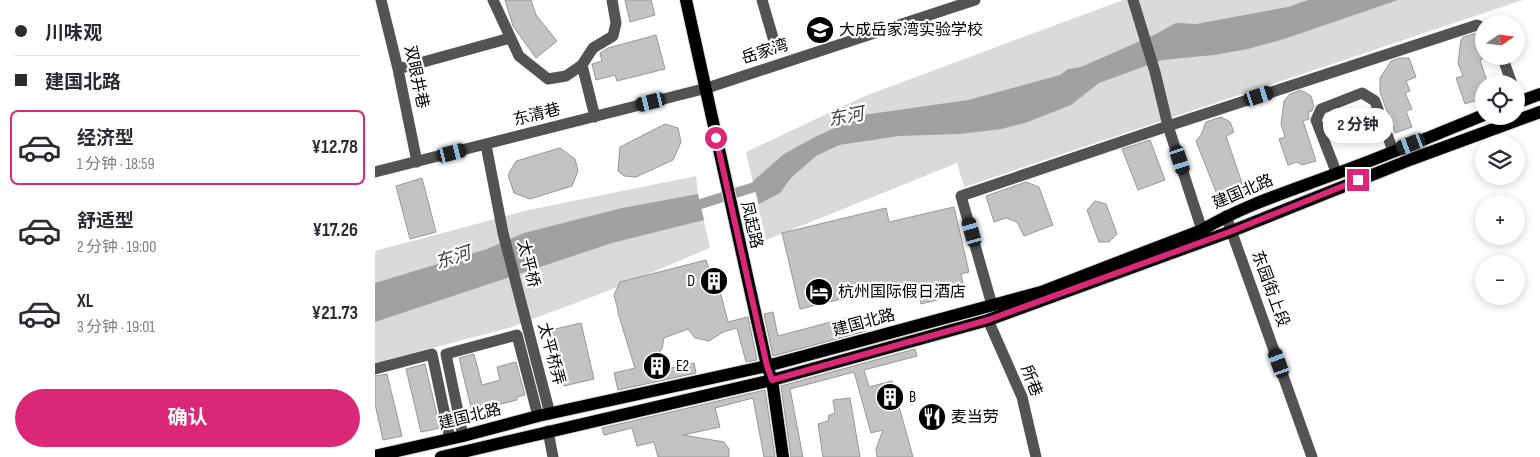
<!DOCTYPE html>
<html lang="zh">
<head>
<meta charset="utf-8">
<style>
	:root { --surface:#fff; --page:#f7f7f7; --text:#2b2b33; --muted:#7c7c81; --line:#e1e1e2; --accent:#db2777 }
	body { margin:0; font-family:"Sofia Sans Condensed","Noto Sans SC",sans-serif; background:var(--page); color:var(--text); height:100vh; display:flex; flex-direction:column; font-size:19px; white-space:nowrap }
	* { box-sizing:border-box; margin:0 }
	p { font-size:16px; color:var(--muted) }
	.icon { flex:none; width:28px; height:28px; fill:none; stroke:currentColor; stroke-width:2; stroke-linecap:round; stroke-linejoin:round }
	.map { position:relative; flex:1; overflow:hidden }
	.panel { display:flex; flex-direction:column; background:var(--surface); width:375px }
	.panel>* { flex:none }
	.banner { display:grid; align-content:center; height:110px; padding:0 15px; background:var(--surface) }
	.needle { width:32px; rotate:76deg }
	.tools { position:absolute; left:1100px; top:15px; display:grid; gap:10px }
	.tools a { display:grid; place-items:center; width:50px; height:50px; border-radius:50%; background:var(--surface); box-shadow:0 2px 8px #0003; font-size:25px }
	.end { position:absolute; width:22px; height:22px; margin:-11px; border:6px solid #db2777; background:#fff; box-shadow:0 0 0 2px #fff }
	.from { border-radius:50% }
	.bubble { position:absolute; height:35px; border-radius:18px; background:var(--surface); box-shadow:0 2px 8px #0003; font-size:16px; font-weight:700; line-height:35px; text-align:center }
	.car { position:absolute; width:15px; height:30px; margin:-15px -8px; border-radius:6px; box-shadow:0 0 4px 1px #0007; background:linear-gradient(#222 24%,#8ab4d8 0 40%,#222 0 76%,#8ab4d8 0 86%,#222 0) }
	.banner b { display:flex; align-items:center; gap:18px; height:48px; font-size:19px }
	.banner b+b { border-top:1px solid var(--line) }
	.banner i { width:12px; height:12px; background:var(--text) }
	ul { padding:0; list-style:none }
	li { display:flex; align-items:center; gap:15px; height:75px; margin:0 10px 8px; padding:0 5px; border:2px solid transparent; border-radius:8px }
	li div { flex:1 }
	li b { display:block; font-size:19px }
	li em { font-style:normal; font-weight:700 }
	li.selected { border-color:var(--accent) }
	li>.icon { width:45px; height:45px; stroke-width:1.5 }
	.button { display:flex; gap:10px; margin-top:auto; padding:10px 15px }
	.button a { flex:1; height:58px; border-radius:30px; background:var(--accent); color:#fff; font-size:20px; font-weight:700; line-height:58px; text-align:center }
	main { display:flex; flex:1; min-height:0 }
	.map>svg:first-child { display:block }
	.green { fill:#dadada }
	.water { fill:#a1a1a1 }
	.lines { fill:none; stroke-linecap:round; stroke-linejoin:round }
	.canal { stroke:#a1a1a1; stroke-width:10 }
	.building { fill:#c3c3c3; stroke:#979797 }
	.major-casing { stroke:#dbdbdb; stroke-width:14 }
	.minor { stroke:#535353; stroke-width:11 }
	.major { stroke:#000; stroke-width:12 }
	.route { stroke:#db2777; stroke-width:6 }
	.labels { text-anchor:middle; dominant-baseline:central; stroke-width:4.5; stroke-linejoin:round; paint-order:stroke }
	.poi-label { font-size:16px; fill:#000; stroke:#fff; text-anchor:start }
	.street-label { font-size:16px; fill:#000; stroke:#fff }
	.water-label { font-size:18px; font-style:italic; fill:#424242; stroke:#fff }
</style>
</head>
<body>
<main>
<section class="panel">
<div class="banner">
<b><i class="from"></i>川味观</b>
<b><i></i>建国北路</b>
</div>
<ul>
<li class="selected"><svg class="icon" aria-label="car" viewBox="0 0 24 24"><path d="M5 17H2v-5l4-1 3-4h7l3 4 3 1v5h-3M9 17h6M6 11h13"/><circle cx="7" cy="17" r="2"/><circle cx="17" cy="17" r="2"/></svg><div><b>经济型</b><p>1 分钟 · 18:59</p></div><em>¥12.78</em></li>
<li><svg class="icon" aria-label="car" viewBox="0 0 24 24"><path d="M5 17H2v-5l4-1 3-4h7l3 4 3 1v5h-3M9 17h6M6 11h13"/><circle cx="7" cy="17" r="2"/><circle cx="17" cy="17" r="2"/></svg><div><b>舒适型</b><p>2 分钟 · 19:00</p></div><em>¥17.26</em></li>
<li><svg class="icon" aria-label="car" viewBox="0 0 24 24"><path d="M5 17H2v-5l4-1 3-4h7l3 4 3 1v5h-3M9 17h6M6 11h13"/><circle cx="7" cy="17" r="2"/><circle cx="17" cy="17" r="2"/></svg><div><b>XL</b><p>3 分钟 · 19:01</p></div><em>¥21.73</em></li>
</ul>
<div class="button"><a>确认</a></div>
</section>
<div class="map">
<svg width="1165" height="457" viewBox="0 0 1165 457">
	<rect width="100%" height="100%" fill="#fff"/>
	<!-- green -->
	<path class="green" d="M748,0H1148L589,187L582,163L391,240L371,152L490,96Z
		M321,176L323,194L335,248L230,292L134,328L0,363V251L154,210Z"/>
	<!-- water -->
	<path class="water" d="M933,0H1023L909,39L873,49L839,55L787,60L724,83L696,105L650,123L626,129L585,134L524,136L464,145L441,156L416,178L405,193L384,204L378,181L409,154L440,137L488,115L593,100L685,75L693,69L706,67L779,35L801,23L821,24L913,7Z
		M323,194L329,220L237,243L0,322V283L112,249L149,233L247,208Z"/>
	<g class="lines">
		<!-- canal -->
		<path class="canal" d="M313,208L392,183"/>
	</g>
	<!-- building -->
	<path class="building" d="M130,0H156L161,15L182,41L161,58L138,26Z
		M250,0H276L280,15L255,22Z
		M1102,33L1109,35V58L1105,60L1113,84H1109V103L1104,104L1099,101L1090,104L1081,78L1088,76L1083,63L1086,40L1088,37Z
		M281,35L290,69L242,81L240,75L221,80L217,64L227,61L225,53L233,48Z
		M1025,58H1034L1041,77L1031,81L1035,91L1030,93L1037,109L1031,111L1037,127L1020,133L1005,92V78L1016,61Z
		M926,90L936,96L939,106L937,111L933,112L934,119L928,121L941,161L927,165L922,162L913,165L904,139L910,137L906,124L909,101L915,94Z
		M846,117L855,122L859,132L851,136L870,192L845,202L821,141L826,135L831,122Z
		M290,124L303,128L306,142L298,160L261,177L249,176L243,171L245,147Z
		M775,140L790,180L763,190L747,149Z
		M185,148L200,159L203,171L197,186L155,199L139,193L133,175L141,161Z
		M47,178L61,232L35,239L21,186Z
		M651,182L664,187L678,225L649,236L642,222L631,218L619,222L611,196Z
		M720,201L731,204L742,234L734,242H724L712,210Z
		M579,207L594,272L586,274L590,293L546,304L541,281L425,309L407,233L511,208L514,222Z
		M331,260L334,269L339,268L353,322L373,317L382,360L371,362L362,328L348,332L334,341L320,338L313,329L289,338L287,349L271,366L293,360L296,368L319,363L321,373L243,390L239,373L260,368L243,313V310L239,295L245,282Z
		M398,312L403,336L486,314L491,331L398,356L389,314Z
		M206,323L219,379L189,386L176,330Z
		M540,349L542,356L489,370L494,387L517,381L538,457H502L501,449L508,430L496,433L479,372L415,389L428,457H416L406,386Z
		M99,354L107,385L125,380L122,367L141,362L150,395L142,397V400L97,411L84,358Z
		M50,364L65,428L46,432L31,369Z
		M12,374L27,436L8,440L0,404V376Z
		M390,390L400,457H389L378,398L340,408L345,427L308,435L349,442L354,449V457H283L279,442L262,446L257,428L229,435L227,428Z
		M475,398L485,457H448L443,424L453,421L454,415L460,413L458,400Z"/>
	<g class="lines">
		<defs>
			<path id="major" d="M311,0L392,366L397,380L408,457
				M1141,103L1165,94
				M0,456L88,436L163,416L392,366L666,292L827,230C869,205 915,191 960,174C1010,156 1059,135 1109,115
				M66,457L397,380L613,320L857,231L1037,159L1165,112"/>
		</defs>
		<!-- major casing -->
		<use href="#major" class="major-casing"/>
		<!-- minor -->
		<path class="minor" d="M6,0L23,69L42,162
			M118,0L144,56L173,79L191,76L207,65L218,48L238,36L241,23L237,0
			M387,0L401,48
			M758,0L780,72L793,126L827,230
			M1127,56L1137,84
			M207,65L220,117
			M23,69L135,38
			M111,145L128,233L175,414
			M0,172L332,88L600,0
			M962,174L941,120L946,109L987,93L1000,101L1018,151
			M851,216L937,457
			M617,305L586,196L793,126L1102,25L1109,28
			M613,320L647,397L661,457
			M0,369L57,354L75,439
			M173,431L178,457
			M88,436L71,354L142,335L163,416"/>
		<!-- major -->
		<use href="#major" class="major"/>
	</g>
	<g class="lines">
		<!-- route -->
		<path class="route" d="M341,138L392,366L397,380L613,320L857,231L983,180"/>
	</g>
	<!-- icons -->
	<defs>
		<symbol id="school-disc" viewBox="-11 -11 22 22"><circle r="9.5" fill="#000" stroke="#fff"/><path d="M0-5L7-2L0 1L-7-2ZM-4 1L0 2.5L4 1V4Q0 6-4 4Z" fill="#fff"/></symbol>
		<symbol id="building-disc" viewBox="-11 -11 22 22"><circle r="9.5" fill="#000" stroke="#fff"/><path d="M-4-6H4V6H1V3H-1V6H-4ZM-2.5-4.3h1.7v1.8h-1.7ZM.8-4.3h1.7v1.8H.8ZM-2.5-1h1.7V.8h-1.7ZM.8-1h1.7V.8H.8Z" fill="#fff"/></symbol>
		<symbol id="hotel-disc" viewBox="-11 -11 22 22"><circle r="9.5" fill="#000" stroke="#fff"/><path d="M-6-4.5h1.5V1H6V5H4.5V3h-9V5H-6ZM-4 0a1.8 1.8 0 1 1 3.6 0ZM.5 0V-2.5h3Q6-2.5 6 0Z" fill="#fff"/></symbol>
		<symbol id="restaurant-disc" viewBox="-11 -11 22 22"><circle r="9.5" fill="#000" stroke="#fff"/><path d="M-5-6h1v4h1v-4h1v4h1v-4h1v5L-1.5 .5V6h-2V.5L-5-1ZM5-6V6H3V1.5H1.5Q1.5-4 5-6Z" fill="#fff"/></symbol>
	</defs>
	<g fill-rule="evenodd">
		<use href="#school-disc" x="429" y="14" width="32" height="32"/>
		<use href="#building-disc" x="323" y="265" width="32" height="32"/>
		<use href="#hotel-disc" x="428" y="276" width="32" height="32"/>
		<use href="#building-disc" x="266" y="350" width="32" height="32"/>
		<use href="#building-disc" x="499" y="381" width="32" height="32"/>
		<use href="#restaurant-disc" x="541" y="401" width="32" height="32"/>
	</g>
	<g class="labels">
		<!-- poi labels -->
		<g class="poi-label">
			<text x="464" y="30">大成岳家湾实验学校</text>
			<text x="320" y="281" text-anchor="end">D</text>
			<text x="463" y="292">杭州国际假日酒店</text>
			<text x="301" y="366">E2</text>
			<text x="534" y="397">B</text>
			<text x="576" y="417">麦当劳</text>
		</g>
		<!-- street labels -->
		<g class="street-label">
			<text transform="translate(390 52) rotate(-18)">岳家湾</text>
			<text transform="translate(41 77) rotate(78)">双眼井巷</text>
			<text transform="translate(162 115) rotate(-14)">东清巷</text>
			<text transform="translate(868 192) rotate(-23)">建国北路</text>
			<text transform="translate(376 225) rotate(77)">凤起路</text>
			<text transform="translate(153 264) rotate(76)">太平桥</text>
			<text transform="translate(895 289) rotate(70)">东园街上段</text>
			<text transform="translate(489 323) rotate(-15)">建国北路</text>
			<text transform="translate(176 354) rotate(75)">太平桥弄</text>
			<text transform="translate(656 381) rotate(69)">所巷</text>
			<text transform="translate(95 417) rotate(-14)">建国北路</text>
		</g>
		<!-- water labels -->
		<g class="water-label">
			<text transform="translate(471 117) rotate(-11)">东河</text>
			<text transform="translate(78 258) rotate(-18)">东河</text>
		</g>
	</g>
</svg>
<div class="tools">
<a><svg class="needle" viewBox="-14 -14 28 28"><path d="M0-13l5 13h-10z" fill="#e53935"/><path d="M0 13l5-13h-10z" fill="#7c7c81"/></svg></a>
<a><svg class="icon" aria-label="locate" viewBox="0 0 24 24"><circle cx="12" cy="12" r="6"/><path d="M12 2v4M12 18v4M2 12h4M18 12h4"/></svg></a>
<a><svg class="icon" aria-label="layers" viewBox="0 0 24 24"><path d="M12 4l9 5-9 5-9-5zM3 14l9 5 9-5"/></svg></a>
<a>+</a>
<a>−</a>
</div>
<i class="end from" style="left:341px;top:138px"></i>
<i class="end" style="left:983px;top:180px"></i>
<div class="bubble" style="left:948px;top:108px;width:70px">2 分钟</div>
<i class="car" style="left:884px;top:96px;rotate:72deg"></i>
<i class="car" style="left:276px;top:102px;rotate:256deg"></i>
<i class="car" style="left:1036px;top:144px;rotate:249deg"></i>
<i class="car" style="left:77px;top:153px;rotate:76deg"></i>
<i class="car" style="left:805px;top:160px;rotate:162deg"></i>
<i class="car" style="left:597px;top:232px;rotate:344deg"></i>
<i class="car" style="left:904px;top:363px;rotate:340deg"></i>
</div>
</main>
</body>
</html>
